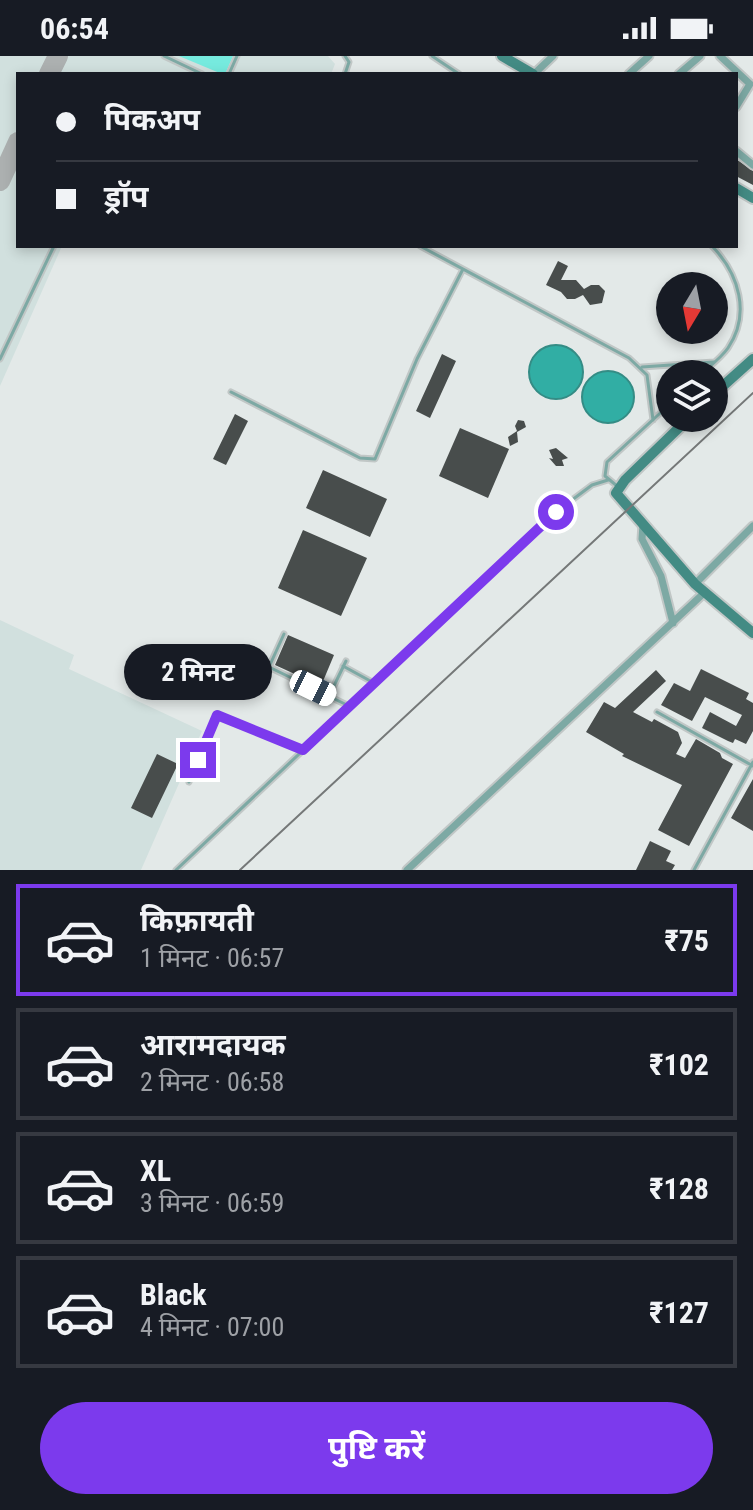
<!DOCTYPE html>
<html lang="hi">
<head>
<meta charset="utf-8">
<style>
	:root { --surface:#171b24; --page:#242831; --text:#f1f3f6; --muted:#9ea1a6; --line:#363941; --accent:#7c3aed }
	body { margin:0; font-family:"Roboto Condensed","Noto Sans Devanagari",sans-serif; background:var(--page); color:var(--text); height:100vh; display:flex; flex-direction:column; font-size:30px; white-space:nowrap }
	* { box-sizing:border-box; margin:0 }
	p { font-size:26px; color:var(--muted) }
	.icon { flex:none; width:44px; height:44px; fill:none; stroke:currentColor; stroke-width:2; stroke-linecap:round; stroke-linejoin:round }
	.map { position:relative; height:814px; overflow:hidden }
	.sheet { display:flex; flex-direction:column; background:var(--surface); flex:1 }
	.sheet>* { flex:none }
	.hud { position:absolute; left:16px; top:16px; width:722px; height:176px; border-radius:0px; box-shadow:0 4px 12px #0003; display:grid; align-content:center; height:176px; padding:0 40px; background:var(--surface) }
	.needle { width:52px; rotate:190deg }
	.buttons { position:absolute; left:656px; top:216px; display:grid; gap:16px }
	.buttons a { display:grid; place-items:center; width:72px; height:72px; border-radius:50%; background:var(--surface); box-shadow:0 4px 12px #0003; font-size:40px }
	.end { position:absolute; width:36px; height:36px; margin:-18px; border:10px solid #7c3aed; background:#fff; box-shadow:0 0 0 4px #fff }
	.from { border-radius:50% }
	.bubble { position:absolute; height:56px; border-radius:28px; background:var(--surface); box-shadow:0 4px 12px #0003; font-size:26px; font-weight:700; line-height:56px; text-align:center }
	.car { position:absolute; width:24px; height:48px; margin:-24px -12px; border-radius:10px; box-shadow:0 0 6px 2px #0007; background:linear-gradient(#fff 24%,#345 0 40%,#fff 0 76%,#345 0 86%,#fff 0) }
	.hud b { display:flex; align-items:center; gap:28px; height:76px; font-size:30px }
	.hud b+b { border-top:2px solid var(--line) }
	.hud i { width:20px; height:20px; background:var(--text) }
	ul { padding:14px 0 0; list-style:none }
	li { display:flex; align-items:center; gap:24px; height:112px; margin:0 16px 12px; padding:0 24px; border:4px solid var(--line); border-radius:0px }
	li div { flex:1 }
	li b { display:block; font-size:30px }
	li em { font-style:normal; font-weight:700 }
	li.on { border-color:var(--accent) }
	li>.icon { width:72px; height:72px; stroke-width:1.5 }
	.action { display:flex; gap:16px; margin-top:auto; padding:16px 40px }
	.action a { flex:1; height:92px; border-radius:48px; background:var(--accent); color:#fff; font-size:32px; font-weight:700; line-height:92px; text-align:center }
	.status { display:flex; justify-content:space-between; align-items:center; height:56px; padding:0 40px; background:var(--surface); direction:ltr }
	.status svg { height:22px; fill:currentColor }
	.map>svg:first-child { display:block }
	.built { fill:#d1e0de }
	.green { fill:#76eade }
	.water { fill:#31aea4; stroke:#348c85; stroke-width:2 }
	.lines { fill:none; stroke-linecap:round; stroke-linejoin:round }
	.taxiway { stroke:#acb0b0; stroke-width:20 }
	.building { fill:#484d4c }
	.lane-casing { stroke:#c1c7c6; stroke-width:7 }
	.street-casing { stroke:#c1c7c6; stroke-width:11 }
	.secondary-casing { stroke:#c1c7c6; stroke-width:14 }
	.lane { stroke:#7da9a4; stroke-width:3 }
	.street { stroke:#7da9a4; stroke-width:7 }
	.secondary { stroke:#438b84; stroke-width:10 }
	.rail { stroke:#757878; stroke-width:2 }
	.route { stroke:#7c3aed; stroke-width:10 }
</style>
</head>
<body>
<div class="status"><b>06:54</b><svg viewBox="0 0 49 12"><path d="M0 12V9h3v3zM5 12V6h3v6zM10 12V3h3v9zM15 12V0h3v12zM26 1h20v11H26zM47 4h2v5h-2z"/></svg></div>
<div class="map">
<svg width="753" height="814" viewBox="0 0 753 814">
	<rect width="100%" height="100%" fill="#e3e9e8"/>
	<!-- built -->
	<path class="built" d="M0,0H328L335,8L331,18H18V190H62L0,330Z
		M0,564L74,599L69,613L202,675L141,814H0Z"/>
	<!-- green -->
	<path class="green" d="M179,0H233L226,16L222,18Z"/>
	<!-- water -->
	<path class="water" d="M529 316a27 27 0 1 1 54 0a27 27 0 1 1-54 0Z
		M582 341a26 26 0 1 1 52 0a26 26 0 1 1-52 0Z"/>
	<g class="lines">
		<!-- taxiway -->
		<path class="taxiway" d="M49,18L58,0
			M0,125L18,86"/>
	</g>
	<!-- building -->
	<path class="building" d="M736,103L753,115V129L736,120Z
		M558,205L568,210L561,224H576L584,233L591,229H599L605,235L602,247L590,249L583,239L575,243H567L561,236L546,229Z
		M442,298L456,305L430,362L416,355Z
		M235,358L248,365L226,409L213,403Z
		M518,364L524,365L526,371L517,376L518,386L510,390L508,381L517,375L515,370Z
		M460,372L509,393L488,442L439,420Z
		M556,392L568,402L562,404L564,410H556L549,402L553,403L549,394Z
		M323,414L387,443L370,481L306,452Z
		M303,474L367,502L341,560L278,532Z
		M288,579L334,599L321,630L275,609Z
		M701,613L749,637L746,643L753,647V675L746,688L735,683L733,687L728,685L702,672L710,656L736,670L742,659L705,641L692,665L661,649L674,627L690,635Z
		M656,614L666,625L633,656L652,666L654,663L678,676L682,687L676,698L685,702L696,683L720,697L722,702L733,708L689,790L658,774L682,729L622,700L624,698L586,676L604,646L615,652Z
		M157,698L178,708L152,762L131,752Z
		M753,723V775L731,762Z
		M650,785L671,795L666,805L675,809L672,814H636Z"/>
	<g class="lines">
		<defs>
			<path id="lane" d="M164,0L202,18
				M432,0L459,18
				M229,18L237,0
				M345,18L349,6L345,0
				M420,190L629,302L647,319L653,364
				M0,303L54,190
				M642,311L714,306
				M701,318C710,310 721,302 728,292C751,258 739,218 712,190
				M231,336L360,402L375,403L417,303L463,213
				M617,430L605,420L607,406L670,348
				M284,578L269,611L349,650
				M343,610L374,627
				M329,640L346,605
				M657,656L753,710
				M189,726L217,659L303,694
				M176,814L556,456L592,429L608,424
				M694,814L753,706"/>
			<path id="street" d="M720,0L750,28L736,51
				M534,18L553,0
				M629,18L649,0
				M679,18L700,0
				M736,95L753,109
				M643,468L642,483L661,520L673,567
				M695,528L753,470
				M407,814L704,537"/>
			<path id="secondary" d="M502,0L533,18
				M736,132L753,142
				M714,338L753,303
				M689,362L625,424L616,437L695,528L753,577"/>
		</defs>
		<!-- lane casing -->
		<use href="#lane" class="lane-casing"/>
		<!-- street casing -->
		<use href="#street" class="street-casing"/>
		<!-- secondary casing -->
		<use href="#secondary" class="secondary-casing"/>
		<!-- lane -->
		<use href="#lane" class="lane"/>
		<!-- street -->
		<use href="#street" class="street"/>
		<!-- secondary -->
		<use href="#secondary" class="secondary"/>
		<!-- rail -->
		<path class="rail" d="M240,814L753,337"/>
	</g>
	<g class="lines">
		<!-- route -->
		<path class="route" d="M198,704L217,659L303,694L556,456"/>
	</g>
</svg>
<div class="buttons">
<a><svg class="needle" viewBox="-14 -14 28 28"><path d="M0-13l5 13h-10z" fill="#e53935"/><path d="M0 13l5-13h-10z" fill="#9ea1a6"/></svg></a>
<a><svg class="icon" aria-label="layers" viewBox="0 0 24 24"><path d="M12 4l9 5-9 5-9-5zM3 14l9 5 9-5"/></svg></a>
</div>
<i class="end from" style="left:556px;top:456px"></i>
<i class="end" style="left:198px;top:704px"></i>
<div class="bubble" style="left:124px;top:588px;width:148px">2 मिनट</div>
<i class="car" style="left:313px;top:632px;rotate:116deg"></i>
<div class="hud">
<b><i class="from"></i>पिकअप</b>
<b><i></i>ड्रॉप</b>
</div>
</div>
<section class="sheet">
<ul>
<li class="on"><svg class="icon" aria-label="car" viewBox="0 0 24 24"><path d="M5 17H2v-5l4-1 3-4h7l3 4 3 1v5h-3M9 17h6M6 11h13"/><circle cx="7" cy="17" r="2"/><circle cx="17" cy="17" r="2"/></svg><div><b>किफ़ायती</b><p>1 मिनट · 06:57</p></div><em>₹75</em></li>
<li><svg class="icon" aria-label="car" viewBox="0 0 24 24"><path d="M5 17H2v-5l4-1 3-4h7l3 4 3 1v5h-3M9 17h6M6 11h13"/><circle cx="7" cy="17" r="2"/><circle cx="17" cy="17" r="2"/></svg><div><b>आरामदायक</b><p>2 मिनट · 06:58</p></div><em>₹102</em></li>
<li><svg class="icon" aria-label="car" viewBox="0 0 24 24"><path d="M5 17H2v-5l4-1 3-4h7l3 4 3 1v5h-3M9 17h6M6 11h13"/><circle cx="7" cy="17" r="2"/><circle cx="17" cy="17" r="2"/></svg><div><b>XL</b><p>3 मिनट · 06:59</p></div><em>₹128</em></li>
<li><svg class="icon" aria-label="car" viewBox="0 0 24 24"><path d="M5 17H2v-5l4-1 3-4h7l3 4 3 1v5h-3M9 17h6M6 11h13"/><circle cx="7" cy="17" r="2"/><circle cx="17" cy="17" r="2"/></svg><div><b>Black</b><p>4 मिनट · 07:00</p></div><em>₹127</em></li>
</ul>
<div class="action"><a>पुष्टि करें</a></div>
</section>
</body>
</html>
